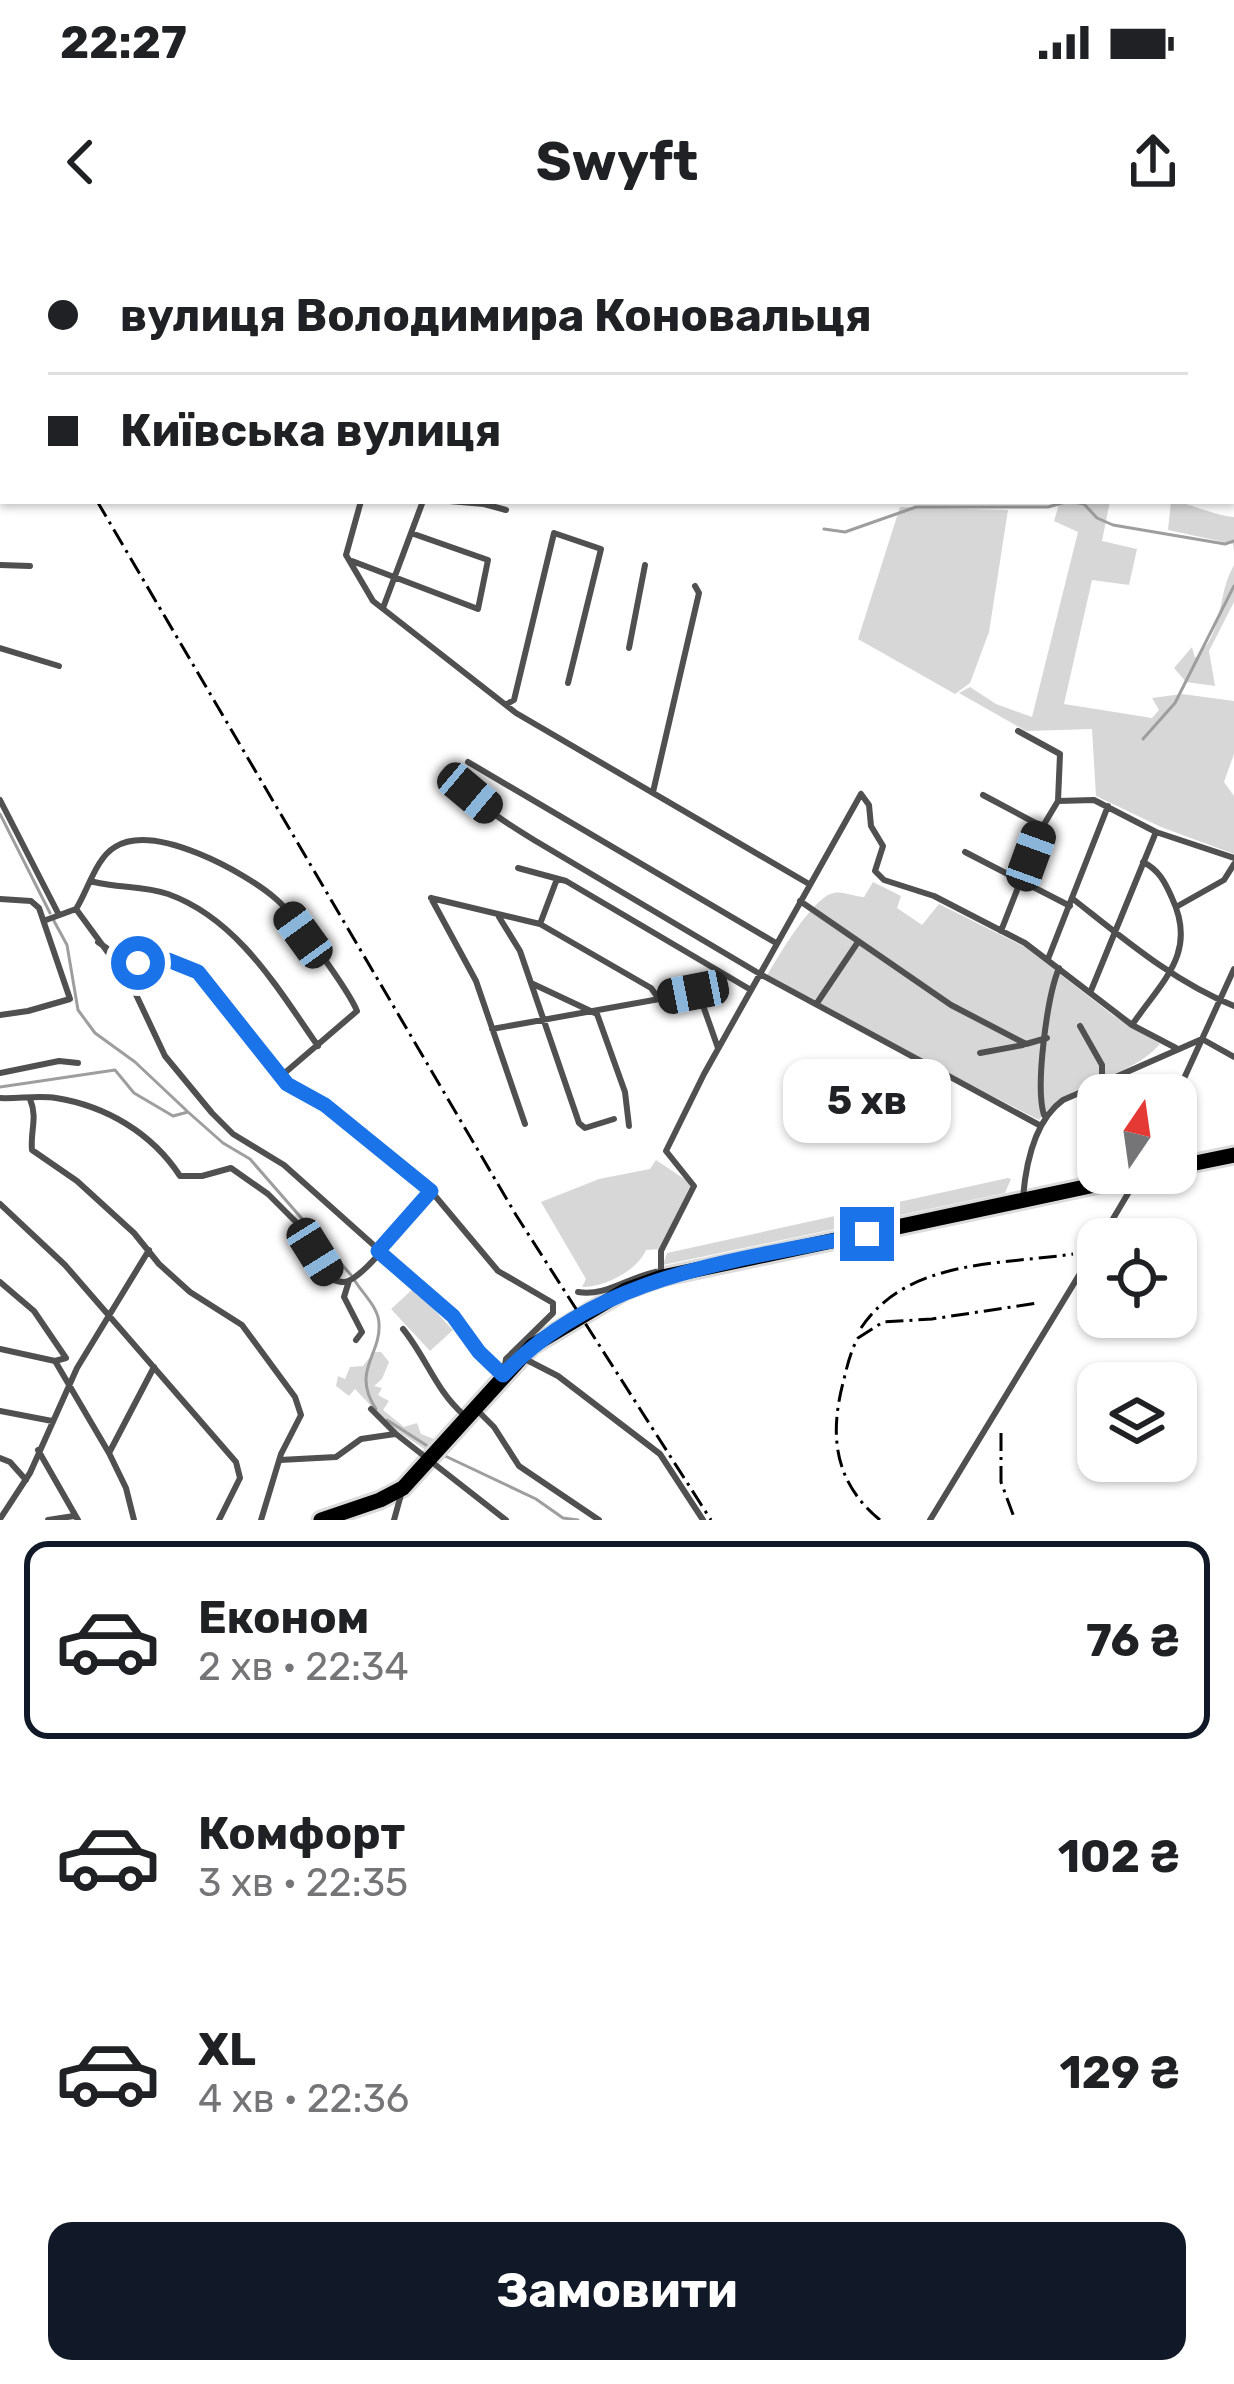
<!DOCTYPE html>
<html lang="uk">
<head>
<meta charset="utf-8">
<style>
	:root { --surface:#fff; --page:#f2f2f2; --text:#202124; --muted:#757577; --line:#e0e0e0; --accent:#111827 }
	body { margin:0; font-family:Rubik,sans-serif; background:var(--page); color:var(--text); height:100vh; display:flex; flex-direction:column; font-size:45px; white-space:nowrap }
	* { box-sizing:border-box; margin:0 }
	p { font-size:39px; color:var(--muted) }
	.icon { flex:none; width:66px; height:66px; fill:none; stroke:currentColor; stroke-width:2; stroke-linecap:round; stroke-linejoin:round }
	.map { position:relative; height:1280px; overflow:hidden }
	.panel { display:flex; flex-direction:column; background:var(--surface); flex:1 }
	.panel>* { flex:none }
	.banner { position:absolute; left:0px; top:0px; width:1236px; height:264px; box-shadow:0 3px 9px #0004; display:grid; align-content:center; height:264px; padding:0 48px; background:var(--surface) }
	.needle { width:78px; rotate:13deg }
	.fabs { position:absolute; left:1077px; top:834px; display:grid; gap:24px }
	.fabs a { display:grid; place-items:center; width:120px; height:120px; border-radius:24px; background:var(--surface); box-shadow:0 3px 9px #0004; font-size:60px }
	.end { position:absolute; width:54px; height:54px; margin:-27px; border:15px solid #1a73e8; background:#fff; box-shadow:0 0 0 6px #fff }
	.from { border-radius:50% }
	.bubble { position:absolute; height:84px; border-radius:24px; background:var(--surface); box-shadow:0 3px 9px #0004; font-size:39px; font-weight:700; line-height:84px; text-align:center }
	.car { position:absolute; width:36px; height:72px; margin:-36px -18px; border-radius:15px; box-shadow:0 0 9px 3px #0007; background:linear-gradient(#222 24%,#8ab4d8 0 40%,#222 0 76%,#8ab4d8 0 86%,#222 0) }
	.banner b { display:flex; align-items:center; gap:42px; height:114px; font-size:45px }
	.banner b+b { border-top:3px solid var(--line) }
	.banner i { width:30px; height:30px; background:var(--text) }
	ul { padding:21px 0 0; list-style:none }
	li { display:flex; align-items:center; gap:36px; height:198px; margin:0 24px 18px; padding:0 24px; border:6px solid transparent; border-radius:24px }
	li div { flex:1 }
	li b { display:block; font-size:45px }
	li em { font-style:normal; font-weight:700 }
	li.selected { border-color:var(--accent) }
	li>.icon { width:108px; height:108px; stroke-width:1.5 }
	.cta { display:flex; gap:24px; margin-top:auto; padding:24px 48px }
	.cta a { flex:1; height:138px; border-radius:24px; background:var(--accent); color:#fff; font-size:48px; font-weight:700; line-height:138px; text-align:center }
	.status { display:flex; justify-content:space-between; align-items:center; height:84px; padding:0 60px; background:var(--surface); direction:ltr }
	.status svg { height:33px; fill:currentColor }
	header { display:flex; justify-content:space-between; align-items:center; height:156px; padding:0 48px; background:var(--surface); font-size:54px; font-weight:700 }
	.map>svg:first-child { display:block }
	.green { fill:#d7d7d7 }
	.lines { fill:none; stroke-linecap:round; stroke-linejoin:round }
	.stream { stroke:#9e9e9e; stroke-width:3 }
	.trunk-casing { stroke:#dbdbdb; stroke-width:21 }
	.minor { stroke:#505050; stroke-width:6 }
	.trunk { stroke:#000; stroke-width:15 }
	.rail { stroke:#000; stroke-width:3; stroke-dasharray:18 6 3 6; stroke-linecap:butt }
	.route { stroke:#1a73e8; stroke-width:15 }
</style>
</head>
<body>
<div class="status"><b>22:27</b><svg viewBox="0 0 49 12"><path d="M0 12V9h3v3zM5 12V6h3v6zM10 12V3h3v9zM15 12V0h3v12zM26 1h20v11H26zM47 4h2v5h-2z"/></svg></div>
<header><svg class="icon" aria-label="back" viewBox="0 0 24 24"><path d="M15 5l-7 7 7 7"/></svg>Swyft<svg class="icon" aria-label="share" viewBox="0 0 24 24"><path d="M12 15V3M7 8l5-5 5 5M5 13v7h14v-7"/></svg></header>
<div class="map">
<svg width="1234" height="1280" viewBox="0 0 1234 1280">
	<rect width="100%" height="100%" fill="#fff"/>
	<!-- green -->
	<path class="green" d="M1060,261H1110L1102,301L1137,309L1129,345L1092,340L1064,464L1152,478L1159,470L1152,458L1182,454L1234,461V514L1224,542L1234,556V614L1161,587L1096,556L1092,489L1026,491L959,453L970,447L996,464L1032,477L1078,292L1054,281Z
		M1171,261C1188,262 1211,275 1234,277V311L1233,304L1168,290Z
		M900,267L1008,270L989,392L970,443L955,454L858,399Z
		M1234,325V362L1209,411L1215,446L1186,442L1174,428L1192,407L1195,418C1225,393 1216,356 1234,325Z
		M873,642L901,656L897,668L922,685L939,664L1025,707L1114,776L1160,804C1128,841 1068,839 1039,880L765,739C776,720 813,656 834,653C843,651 855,657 864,657Z
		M656,920L692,944L660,1009L646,1010C636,1032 604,1047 582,1047L586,1039L541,962L599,939L650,929Z
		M1008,938L1011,939L1005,953L663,1025L667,1013Z
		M414,1048L453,1090L430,1111L391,1069Z
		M374,1112H381L389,1122L382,1139L374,1146L382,1148L378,1155L389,1161L383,1170L404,1187L417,1183L421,1194L439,1201L429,1212L391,1187L355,1149L349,1156L336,1146L338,1136L345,1139L350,1127L363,1126Z"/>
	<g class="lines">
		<!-- stream -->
		<path class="stream" d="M824,289L845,292L916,267H1048L1069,261L1084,264L1097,278L1113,285L1225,304L1234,301
			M1143,499L1175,463L1234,346
			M0,574L50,673
			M54,681L67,705L78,770L95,793L135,822L187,871
			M0,847L115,830L134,853L173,876L188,872L223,903L250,919L351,1035
			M355,1041C363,1054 379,1068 379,1084C381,1115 351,1131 376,1169
			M387,1180L429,1207
			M443,1215L536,1259L563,1278L578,1280"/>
		<defs>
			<path id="trunk" d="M1176,927L1234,915
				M321,1280L380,1260L403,1248L532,1106L626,1050L662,1037L1151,933"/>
		</defs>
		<!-- trunk casing -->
		<use href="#trunk" class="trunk-casing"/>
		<!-- minor -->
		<path class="minor" d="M97,0L98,3
			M137,0L147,3
			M542,0L552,3
			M988,0L993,3
			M439,3V0
			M597,3L598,0
			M680,3L681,0
			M738,3L739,0
			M1078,3L1079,0
			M1124,3L1125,0
			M1233,10L1234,3
			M1233,116H1234
			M1233,160H1234
			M361,261L346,315L373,361L516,473L809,644
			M449,261L484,264L506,270
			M352,321L478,369L488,320L411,293
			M0,325L30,326
			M383,368L423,261
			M0,408L59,426
			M629,408L645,325
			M507,464L514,460L554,293L601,309L568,443
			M468,522L776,703
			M461,539C478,567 507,583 534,600L760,734L1041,886
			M653,552L699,353L695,346
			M861,554L869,565L871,586L883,606L875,631L884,640L934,656L1025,703L1132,785L1176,808
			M983,555L1043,587
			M0,560L59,675
			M1058,561L1094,560L1156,592L1234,618
			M965,612L1070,666
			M518,628L566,641L751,750
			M94,642C118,648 144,646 168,654C238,679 278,749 318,806
			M431,658L540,684L651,748L659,759
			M431,658L476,741L525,884
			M0,659L31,661L39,668L70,759L28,771L0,775
			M1073,659C1124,699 1174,742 1234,766
			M800,661L951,765L1026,804L1047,798
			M1176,667L1224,640L1234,624
			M76,669L131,744L165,816L212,873L233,894L284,925L453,1076L479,1112L503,1135L506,1119L553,1073V1063L498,1031L431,951L325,865L287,844L198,732L168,720L126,722L98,702
			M76,669C88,650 96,618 115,607C154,582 245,632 276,659C293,673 349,751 357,771L280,837
			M499,677L520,711L579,883L585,888L614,879
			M46,680L76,669
			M540,684L557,639
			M1001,691L1040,591L1058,561L1060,514L1018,491
			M1048,719L1108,566
			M531,743L597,774L625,852L629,886
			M1090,753L1156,592
			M817,763L858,702
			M1132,785C1162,741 1198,713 1172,658C1165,642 1159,630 1143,622
			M1080,786L1102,825V842
			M492,789L693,753L700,757L718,808
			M980,813L1023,805
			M0,833L59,821L78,823
			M1176,856L1234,729
			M0,858C18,859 39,855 56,858C106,866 152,893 180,936H202L231,928L268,954L297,983L333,1040C343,1042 343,1044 352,1039C375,1025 411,973 431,951
			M30,859C38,878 30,891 32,910L77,941L134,993L159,1024L190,1052L242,1085L295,1157L301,1175L281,1214L261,1280
			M1044,875C1035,847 1047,757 1059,728
			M1023,957C1026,923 1035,880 1063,860L1202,799L1234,817
			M0,964L65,1025L236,1222L240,1238L219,1280
			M1101,999L1136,940
			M661,1034V1011L694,946L666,911L704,834L861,554
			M349,1041L344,1057L362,1092L356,1100
			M0,1042L34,1071L66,1118L55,1121
			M578,1052C605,1057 629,1037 656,1032
			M403,1089C426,1117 436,1151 464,1175
			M0,1109L55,1121L109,1213L126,1248L134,1280
			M523,1118L558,1136L660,1214L703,1280
			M371,1169L396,1194L506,1280
			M477,1170L494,1187L519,1226L599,1280
			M0,1171L52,1181
			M38,1210L78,1280
			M109,1213L154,1127
			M0,1218L10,1222L26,1240
			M280,1220L336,1217L361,1199L395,1194
			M0,1279L30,1233L77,1128L149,1010
			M48,1280L74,1276
			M394,1280L402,1251
			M930,1280L1098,1004"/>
		<!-- trunk -->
		<use href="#trunk" class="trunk"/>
		<!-- rail -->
		<path class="rail" d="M0,98L3,103
			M97,261L516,975L711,1280
			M861,1088C907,1019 999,1025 1073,1014
			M1001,1193V1242L1015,1280
			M880,1280C835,1243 829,1197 843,1143C847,1127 850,1112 858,1098L883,1082L932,1079L1038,1063"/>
	</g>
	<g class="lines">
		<!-- route -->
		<path class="route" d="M138,723L168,720L198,732L287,844L325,865L431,951L378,1011L453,1076L479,1112L503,1135C599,1033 737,1021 867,994"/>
	</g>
</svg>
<div class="fabs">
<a><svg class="needle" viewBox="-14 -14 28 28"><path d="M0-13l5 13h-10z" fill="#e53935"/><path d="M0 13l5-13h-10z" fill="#757577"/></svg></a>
<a><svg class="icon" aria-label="locate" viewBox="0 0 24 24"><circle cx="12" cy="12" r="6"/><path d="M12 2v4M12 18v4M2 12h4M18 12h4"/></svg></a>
<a><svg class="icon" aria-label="layers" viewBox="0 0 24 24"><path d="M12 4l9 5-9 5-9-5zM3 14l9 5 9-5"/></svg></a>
</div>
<i class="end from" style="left:138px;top:723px"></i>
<i class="end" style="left:867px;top:994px"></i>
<div class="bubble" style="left:783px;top:819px;width:168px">5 хв</div>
<i class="car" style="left:470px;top:553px;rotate:130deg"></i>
<i class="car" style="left:1031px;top:616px;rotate:20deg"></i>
<i class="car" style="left:303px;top:695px;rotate:324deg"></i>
<i class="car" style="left:693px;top:752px;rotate:259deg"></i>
<i class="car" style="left:315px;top:1012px;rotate:148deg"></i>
<div class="banner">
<b><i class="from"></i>вулиця Володимира Коновальця</b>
<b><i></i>Київська вулиця</b>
</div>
</div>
<section class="panel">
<ul>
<li class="selected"><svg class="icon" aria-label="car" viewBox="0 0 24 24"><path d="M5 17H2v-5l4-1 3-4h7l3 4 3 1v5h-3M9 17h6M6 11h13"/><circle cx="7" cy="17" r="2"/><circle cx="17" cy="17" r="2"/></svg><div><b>Економ</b><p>2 хв · 22:34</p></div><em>76 ₴</em></li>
<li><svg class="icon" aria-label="car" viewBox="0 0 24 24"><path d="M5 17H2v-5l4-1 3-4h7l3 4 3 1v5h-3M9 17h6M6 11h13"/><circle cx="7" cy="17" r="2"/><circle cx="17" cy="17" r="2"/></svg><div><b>Комфорт</b><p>3 хв · 22:35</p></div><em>102 ₴</em></li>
<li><svg class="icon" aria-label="car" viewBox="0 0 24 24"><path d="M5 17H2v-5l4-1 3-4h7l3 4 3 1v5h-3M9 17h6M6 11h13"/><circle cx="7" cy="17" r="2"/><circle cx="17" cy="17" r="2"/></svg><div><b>XL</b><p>4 хв · 22:36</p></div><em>129 ₴</em></li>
</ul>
<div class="cta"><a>Замовити</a></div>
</section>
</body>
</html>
